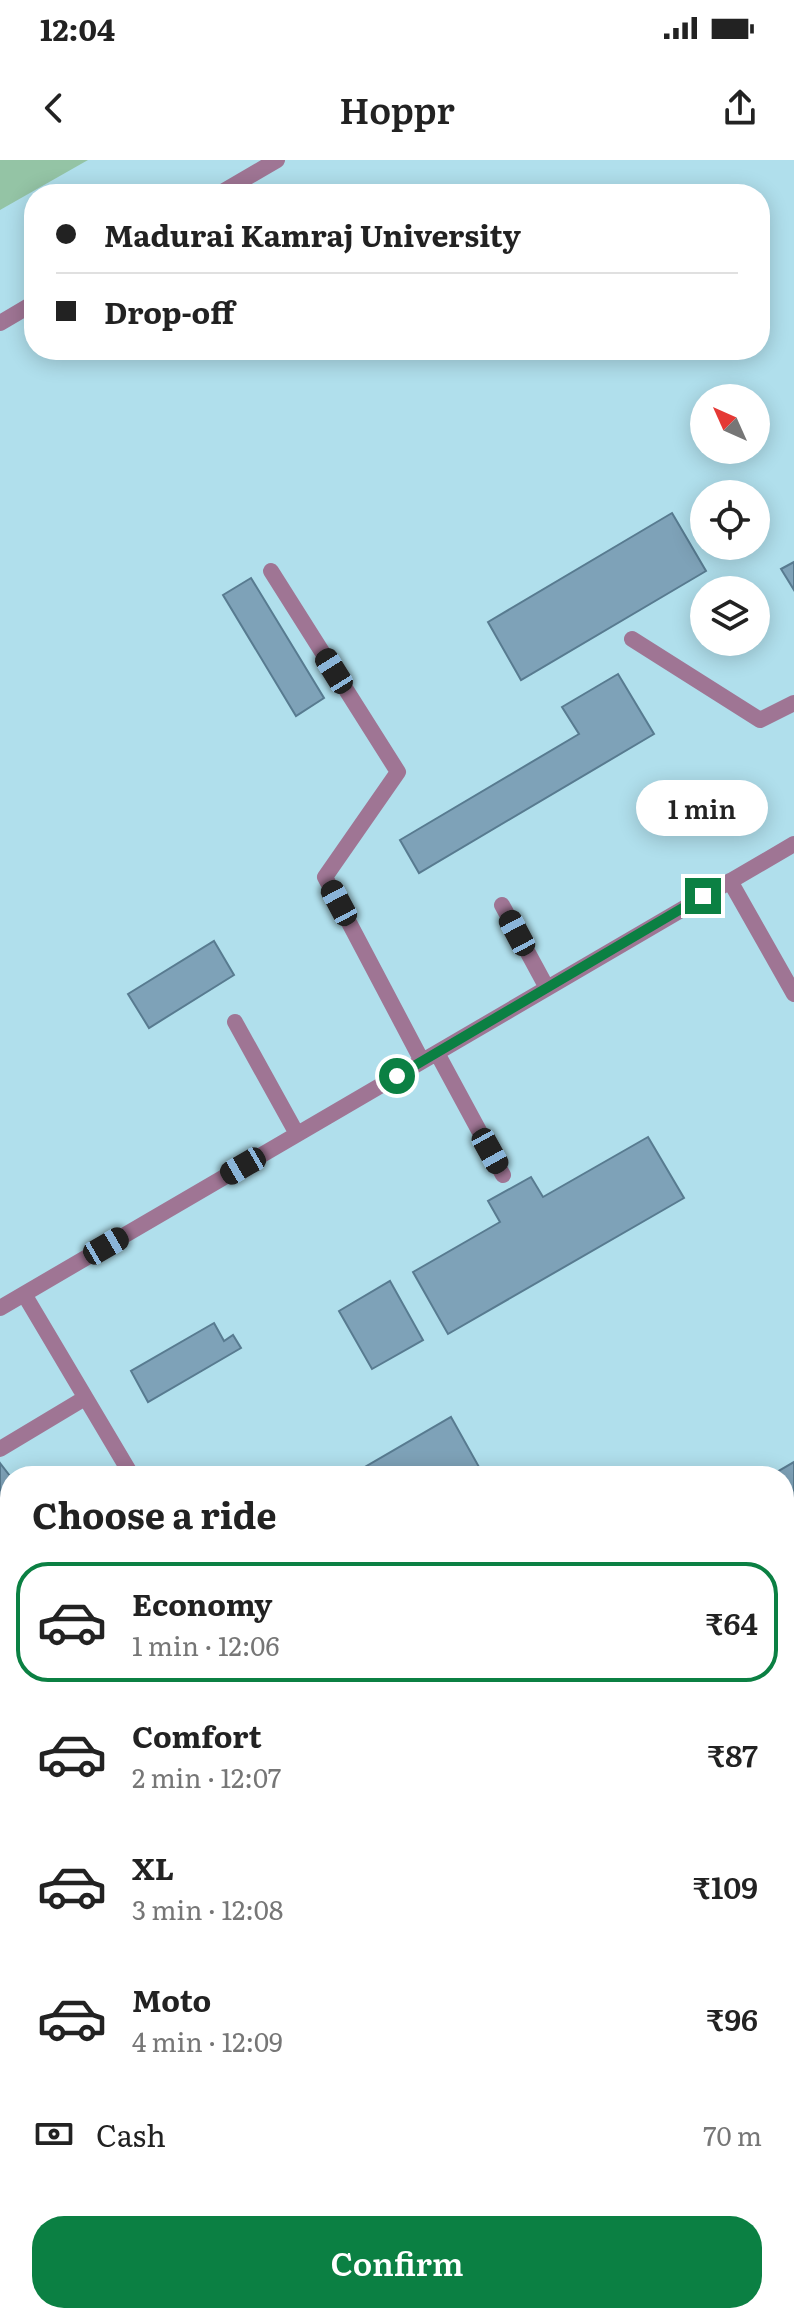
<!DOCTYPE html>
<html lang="en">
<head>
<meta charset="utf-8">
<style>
	:root { --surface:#fff; --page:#f2f2f2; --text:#222; --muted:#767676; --line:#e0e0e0; --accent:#0b8043 }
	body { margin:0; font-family:Literata,serif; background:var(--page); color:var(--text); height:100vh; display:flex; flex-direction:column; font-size:30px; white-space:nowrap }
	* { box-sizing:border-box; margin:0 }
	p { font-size:26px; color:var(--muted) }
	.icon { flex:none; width:44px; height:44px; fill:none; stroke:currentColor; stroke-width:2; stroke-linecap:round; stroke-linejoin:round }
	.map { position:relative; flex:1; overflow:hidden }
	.drawer { position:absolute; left:0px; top:1306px; width:794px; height:858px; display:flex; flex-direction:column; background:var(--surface); border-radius:32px 32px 0 0; box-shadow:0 4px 20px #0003 }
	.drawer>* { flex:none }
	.hud { position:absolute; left:24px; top:24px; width:746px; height:176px; border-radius:32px; box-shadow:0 4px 20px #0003; display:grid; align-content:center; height:176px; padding:0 32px; background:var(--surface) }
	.needle { width:52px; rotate:315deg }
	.tools { position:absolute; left:690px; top:224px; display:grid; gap:16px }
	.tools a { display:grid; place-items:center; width:80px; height:80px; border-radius:50%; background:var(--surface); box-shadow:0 4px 20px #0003; font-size:40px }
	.end { position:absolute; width:36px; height:36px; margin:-18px; border:10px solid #0b8043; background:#fff; box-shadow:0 0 0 4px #fff }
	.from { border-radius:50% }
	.bubble { position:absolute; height:56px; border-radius:28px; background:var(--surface); box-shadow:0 4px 20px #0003; font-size:26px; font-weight:600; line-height:56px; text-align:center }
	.car { position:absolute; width:24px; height:48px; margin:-24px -12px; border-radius:10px; box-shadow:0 0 6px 2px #0007; background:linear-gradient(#222 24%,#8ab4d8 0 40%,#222 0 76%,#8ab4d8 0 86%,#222 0) }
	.hud b { display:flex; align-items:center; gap:28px; height:76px; font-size:30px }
	.hud b+b { border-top:2px solid var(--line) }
	.hud i { width:20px; height:20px; background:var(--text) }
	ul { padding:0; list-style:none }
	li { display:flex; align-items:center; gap:24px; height:120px; margin:0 16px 12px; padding:0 16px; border:4px solid transparent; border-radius:32px }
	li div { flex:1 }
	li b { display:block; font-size:30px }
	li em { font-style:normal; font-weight:600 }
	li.on { border-color:var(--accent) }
	li>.icon { width:72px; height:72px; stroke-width:1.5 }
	h2 { padding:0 32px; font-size:36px; line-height:96px }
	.pay { display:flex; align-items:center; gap:20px; height:88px; padding:0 32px; font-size:30px }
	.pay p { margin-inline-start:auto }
	.button { display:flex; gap:16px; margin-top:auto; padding:16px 32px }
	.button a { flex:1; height:92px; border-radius:32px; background:var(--accent); color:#fff; font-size:32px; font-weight:600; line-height:92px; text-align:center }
	.status { display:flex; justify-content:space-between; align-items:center; height:56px; padding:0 40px; background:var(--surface); direction:ltr }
	.status svg { height:22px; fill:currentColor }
	header { display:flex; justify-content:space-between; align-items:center; height:104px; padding:0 32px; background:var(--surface); font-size:36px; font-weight:600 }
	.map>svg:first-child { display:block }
	.green { fill:#94c4a5 }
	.building { fill:#7ea2b8; stroke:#587b90; stroke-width:2 }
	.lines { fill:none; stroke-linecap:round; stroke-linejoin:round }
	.service { stroke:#9f7594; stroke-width:16 }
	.route { stroke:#0b8043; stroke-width:10 }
</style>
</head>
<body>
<div class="status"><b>12:04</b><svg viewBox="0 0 49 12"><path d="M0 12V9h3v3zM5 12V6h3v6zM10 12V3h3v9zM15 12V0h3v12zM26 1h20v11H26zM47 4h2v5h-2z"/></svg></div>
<header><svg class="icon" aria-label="back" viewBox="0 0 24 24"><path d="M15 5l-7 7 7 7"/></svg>Hoppr<svg class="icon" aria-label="share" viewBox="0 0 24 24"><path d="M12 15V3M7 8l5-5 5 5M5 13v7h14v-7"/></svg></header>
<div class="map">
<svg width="794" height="2163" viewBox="0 0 794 2163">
	<rect width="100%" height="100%" fill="#b0dfec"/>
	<!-- green -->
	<path class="green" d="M0,0H88L0,50Z
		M794,1636V2163H0V2126L10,2120V2154H784V1643Z"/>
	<!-- building -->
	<path class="building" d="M672,353L706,411L521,520L488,462Z
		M794,402V430L781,409Z
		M251,418L324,538L296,556L223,435Z
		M618,514L654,574L419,713L400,680L579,574L562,547Z
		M214,781L234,815L149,868L128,834Z
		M648,977L684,1038L448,1174L413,1112L500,1062L488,1041L531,1017L543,1037Z
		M390,1121L423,1180L372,1209L339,1151Z
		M214,1163L224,1181L233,1175L241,1188L148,1242L131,1211Z
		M451,1257L479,1307L463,1316H354L353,1314Z
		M794,1302V1385L784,1391V1316H770Z
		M0,1303L10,1316V1338L0,1346Z
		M10,1545V1624L0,1630V1551Z
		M0,1799L10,1817V1821L2,1825L10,1840V1849L0,1855Z"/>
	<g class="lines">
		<!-- service -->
		<path class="service" d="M219,34L277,0
			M0,163L34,143
			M271,411L398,612L325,717L422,901
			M632,479L760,560L794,543
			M730,721L794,834
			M502,745L547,828
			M235,862L297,974
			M437,893L503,1015
			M24,1134L132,1316
			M0,1148L794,684
			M0,1289L85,1238
			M784,1572L794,1566
			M0,2033L10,2027"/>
	</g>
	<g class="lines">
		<!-- route -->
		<path class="route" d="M397,916L703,736"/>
	</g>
</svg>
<div class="tools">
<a><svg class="needle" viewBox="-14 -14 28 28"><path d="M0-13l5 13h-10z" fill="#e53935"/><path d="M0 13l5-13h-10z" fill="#767676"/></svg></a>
<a><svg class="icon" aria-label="locate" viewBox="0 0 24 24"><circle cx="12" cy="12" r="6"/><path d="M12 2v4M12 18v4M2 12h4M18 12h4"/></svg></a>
<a><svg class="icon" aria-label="layers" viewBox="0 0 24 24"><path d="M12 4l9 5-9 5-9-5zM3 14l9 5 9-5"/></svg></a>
</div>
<i class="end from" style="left:397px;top:916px"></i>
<i class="end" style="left:703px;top:736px"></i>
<div class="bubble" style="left:636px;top:620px;width:132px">1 min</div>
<i class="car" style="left:334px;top:511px;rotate:328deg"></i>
<i class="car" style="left:339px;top:743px;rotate:332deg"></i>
<i class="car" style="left:517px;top:773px;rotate:332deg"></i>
<i class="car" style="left:490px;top:991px;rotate:151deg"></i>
<i class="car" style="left:243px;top:1006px;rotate:240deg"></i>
<i class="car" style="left:106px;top:1086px;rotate:60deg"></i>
<div class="hud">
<b><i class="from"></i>Madurai Kamraj University</b>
<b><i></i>Drop-off</b>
</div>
<section class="drawer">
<h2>Choose a ride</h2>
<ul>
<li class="on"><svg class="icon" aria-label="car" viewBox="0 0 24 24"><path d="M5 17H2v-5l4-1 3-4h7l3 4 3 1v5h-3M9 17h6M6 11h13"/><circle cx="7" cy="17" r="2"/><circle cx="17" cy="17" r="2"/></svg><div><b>Economy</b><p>1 min · 12:06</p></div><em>₹64</em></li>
<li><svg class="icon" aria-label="car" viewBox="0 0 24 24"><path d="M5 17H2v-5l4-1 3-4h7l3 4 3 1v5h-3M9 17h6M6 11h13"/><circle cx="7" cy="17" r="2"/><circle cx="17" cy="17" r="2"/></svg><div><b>Comfort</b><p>2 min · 12:07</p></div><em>₹87</em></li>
<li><svg class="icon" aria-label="car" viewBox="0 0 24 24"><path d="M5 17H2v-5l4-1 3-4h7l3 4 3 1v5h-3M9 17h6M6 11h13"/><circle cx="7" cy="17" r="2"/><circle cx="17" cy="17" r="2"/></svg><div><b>XL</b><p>3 min · 12:08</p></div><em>₹109</em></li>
<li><svg class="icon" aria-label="car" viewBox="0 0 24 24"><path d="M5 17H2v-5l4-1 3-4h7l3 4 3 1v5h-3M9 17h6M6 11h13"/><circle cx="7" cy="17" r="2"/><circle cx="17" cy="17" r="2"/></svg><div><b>Moto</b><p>4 min · 12:09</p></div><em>₹96</em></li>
</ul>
<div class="pay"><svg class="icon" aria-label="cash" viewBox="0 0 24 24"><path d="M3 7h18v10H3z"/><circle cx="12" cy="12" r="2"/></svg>Cash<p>70 m</p></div>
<div class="button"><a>Confirm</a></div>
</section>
</div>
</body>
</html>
